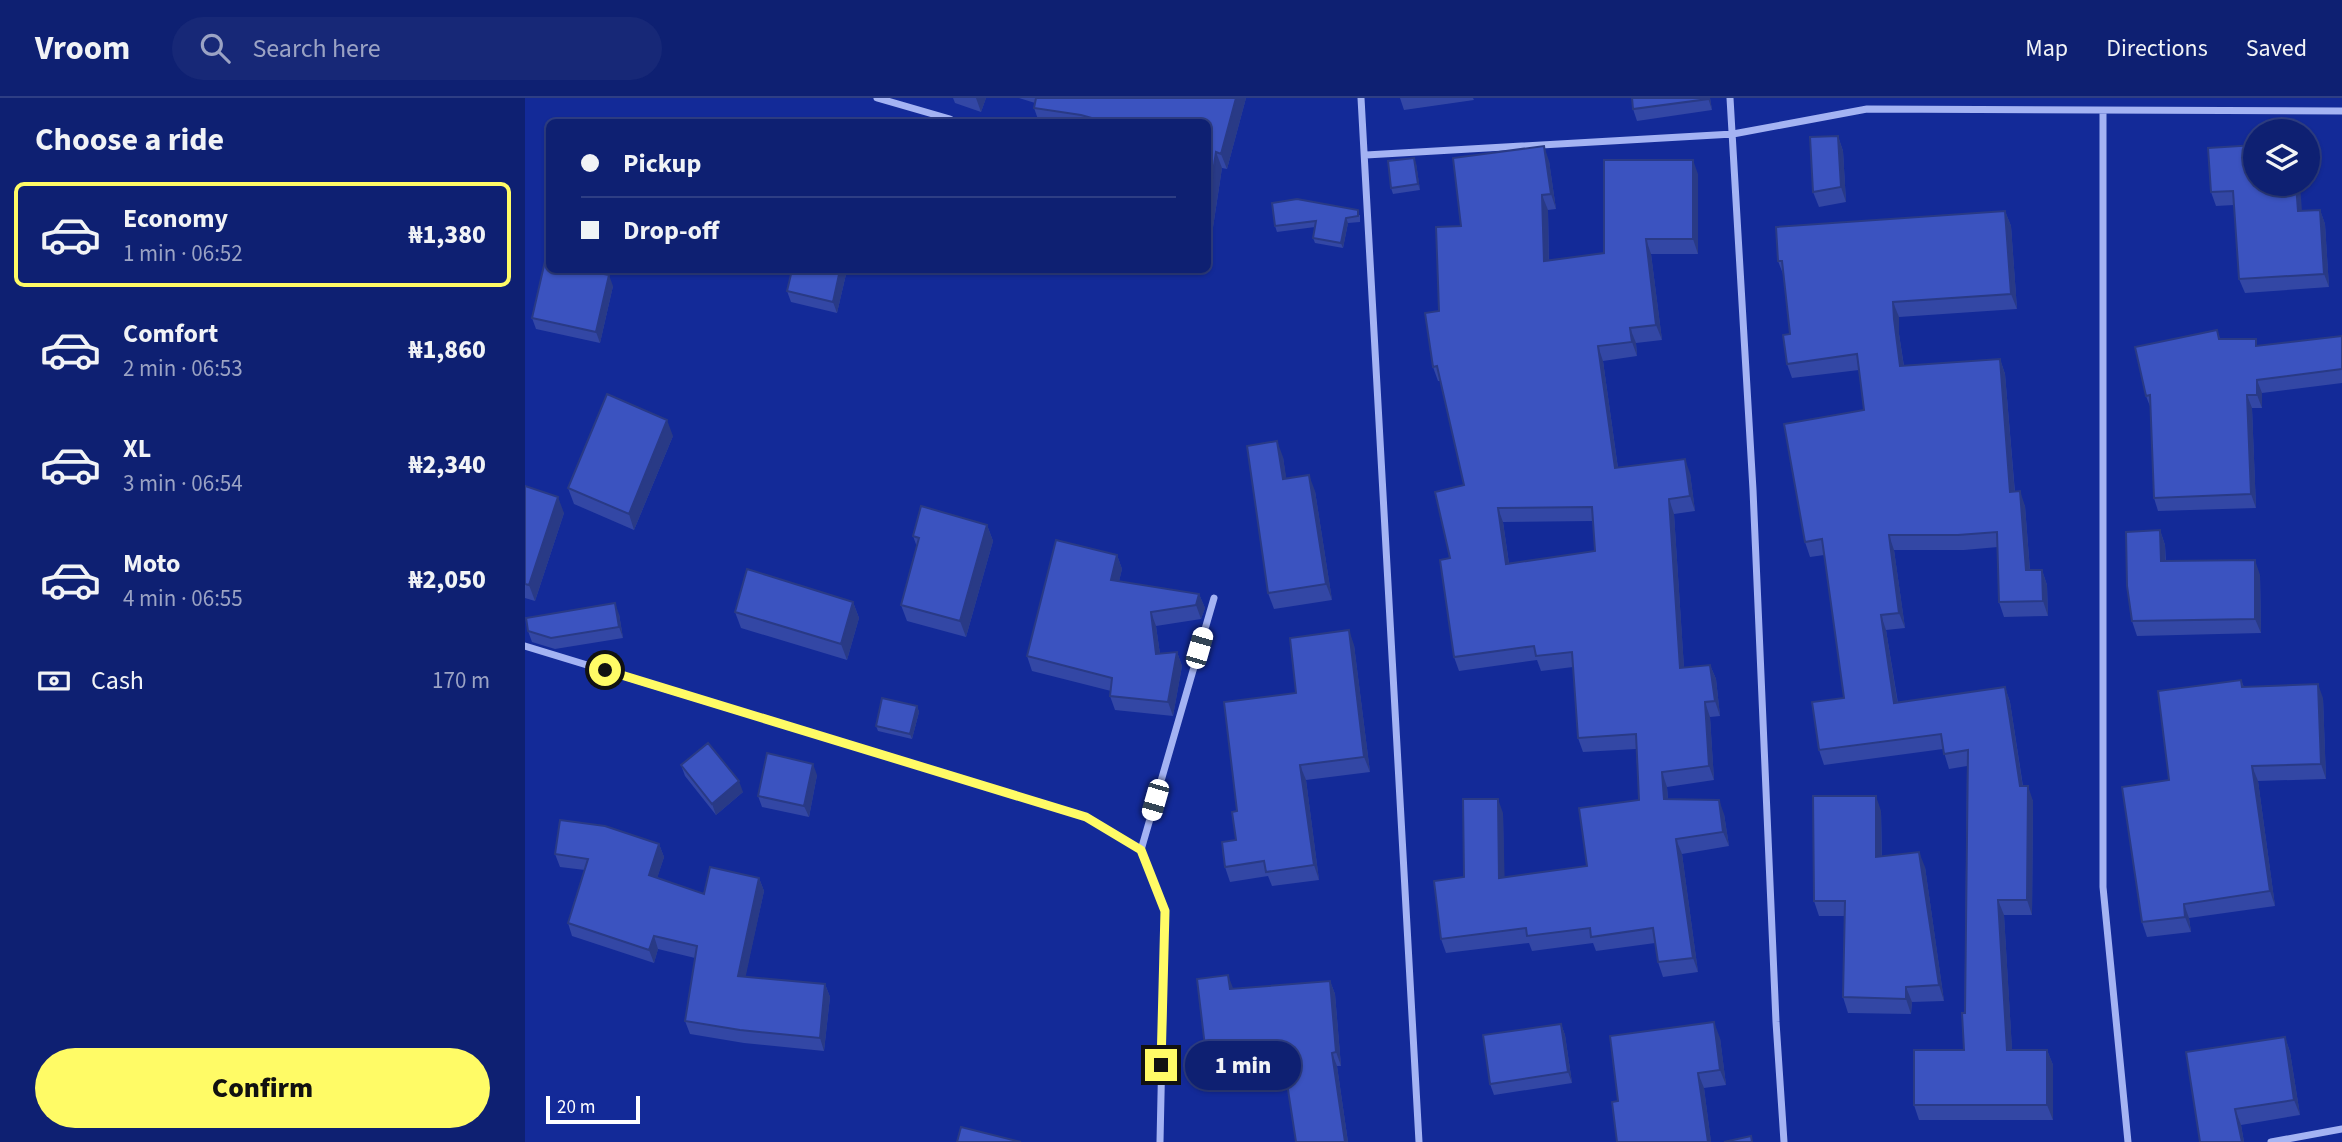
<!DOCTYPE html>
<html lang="en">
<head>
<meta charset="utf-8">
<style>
	:root { --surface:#0e2072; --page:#172877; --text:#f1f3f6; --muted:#9ba3c4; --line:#2e3e84; --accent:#fffb66 }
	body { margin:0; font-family:"Source Sans 3",sans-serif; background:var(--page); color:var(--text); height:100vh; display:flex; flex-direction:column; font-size:26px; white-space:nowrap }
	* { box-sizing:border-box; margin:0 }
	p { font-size:23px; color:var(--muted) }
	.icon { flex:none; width:38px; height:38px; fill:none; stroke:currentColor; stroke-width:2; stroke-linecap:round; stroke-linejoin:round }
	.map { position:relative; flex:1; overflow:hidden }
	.panel { display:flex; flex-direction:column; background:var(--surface); width:525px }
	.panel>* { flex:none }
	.top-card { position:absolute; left:21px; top:21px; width:665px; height:154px; border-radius:10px; box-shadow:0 2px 5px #0004,0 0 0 2px var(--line); display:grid; align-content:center; height:154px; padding:0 35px; background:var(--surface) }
	.tools { position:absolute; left:1718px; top:21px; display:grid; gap:14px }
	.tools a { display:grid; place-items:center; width:77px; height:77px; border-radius:50%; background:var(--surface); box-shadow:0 2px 5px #0004,0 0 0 2px var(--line); font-size:35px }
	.scale { position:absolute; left:21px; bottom:18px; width:94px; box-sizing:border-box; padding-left:7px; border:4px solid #fff; border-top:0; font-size:19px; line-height:24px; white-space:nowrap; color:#fff; -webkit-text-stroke:5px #132a98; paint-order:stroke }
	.end { position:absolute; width:32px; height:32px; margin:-16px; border:9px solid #fffb66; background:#111; box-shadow:0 0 0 4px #111 }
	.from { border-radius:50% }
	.bubble { position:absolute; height:49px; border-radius:24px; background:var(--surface); box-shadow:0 2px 5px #0004,0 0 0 2px var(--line); font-size:23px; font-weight:800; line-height:49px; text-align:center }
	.car { position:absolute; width:21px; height:42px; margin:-21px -10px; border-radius:9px; box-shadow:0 0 5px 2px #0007; background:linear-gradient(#fff 24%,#345 0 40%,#fff 0 76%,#345 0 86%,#fff 0) }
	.top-card b { display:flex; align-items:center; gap:24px; height:66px; font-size:26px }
	.top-card b+b { border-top:2px solid var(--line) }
	.top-card i { width:18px; height:18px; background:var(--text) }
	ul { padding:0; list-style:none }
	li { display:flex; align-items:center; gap:21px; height:105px; margin:0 14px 10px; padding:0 21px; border:4px solid transparent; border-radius:10px }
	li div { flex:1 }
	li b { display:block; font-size:26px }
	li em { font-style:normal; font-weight:800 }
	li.current { border-color:var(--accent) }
	li>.icon { width:63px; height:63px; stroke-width:1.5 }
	h2 { padding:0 35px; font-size:32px; line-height:84px }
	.pay { display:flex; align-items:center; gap:18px; height:77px; padding:0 35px; font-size:26px }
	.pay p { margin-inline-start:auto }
	.primary-button { display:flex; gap:14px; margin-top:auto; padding:14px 35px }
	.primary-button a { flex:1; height:80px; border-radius:42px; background:var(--accent); color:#111; font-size:28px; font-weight:800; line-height:80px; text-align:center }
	header { display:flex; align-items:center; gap:42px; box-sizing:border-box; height:98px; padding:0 35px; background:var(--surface); border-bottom:2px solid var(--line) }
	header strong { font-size:33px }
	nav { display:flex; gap:38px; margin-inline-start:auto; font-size:24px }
	.search { width:490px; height:63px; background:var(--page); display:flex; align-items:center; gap:18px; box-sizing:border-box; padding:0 24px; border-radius:38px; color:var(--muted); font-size:26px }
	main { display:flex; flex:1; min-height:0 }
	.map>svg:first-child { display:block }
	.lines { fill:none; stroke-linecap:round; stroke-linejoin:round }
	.street { stroke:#a4b3f3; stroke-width:7 }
	.wall { fill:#3347a5; fill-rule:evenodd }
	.shaded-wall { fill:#293a86 }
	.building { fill:#3b53c0; stroke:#293a86; stroke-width:2; fill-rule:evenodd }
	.route { stroke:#fffb66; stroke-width:9 }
</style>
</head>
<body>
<header>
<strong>Vroom</strong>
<div class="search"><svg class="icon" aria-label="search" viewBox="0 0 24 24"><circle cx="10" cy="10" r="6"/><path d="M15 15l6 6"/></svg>Search here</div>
<nav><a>Map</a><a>Directions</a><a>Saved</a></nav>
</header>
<main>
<section class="panel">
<h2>Choose a ride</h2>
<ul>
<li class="current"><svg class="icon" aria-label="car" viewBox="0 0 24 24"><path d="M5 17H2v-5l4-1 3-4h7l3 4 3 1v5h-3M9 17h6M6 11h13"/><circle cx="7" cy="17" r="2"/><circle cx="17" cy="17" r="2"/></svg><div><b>Economy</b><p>1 min · 06:52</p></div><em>₦1,380</em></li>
<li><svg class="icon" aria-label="car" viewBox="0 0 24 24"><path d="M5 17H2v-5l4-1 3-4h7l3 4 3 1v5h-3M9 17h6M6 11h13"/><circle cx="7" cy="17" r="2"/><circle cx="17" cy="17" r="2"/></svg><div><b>Comfort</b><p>2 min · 06:53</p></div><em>₦1,860</em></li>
<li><svg class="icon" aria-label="car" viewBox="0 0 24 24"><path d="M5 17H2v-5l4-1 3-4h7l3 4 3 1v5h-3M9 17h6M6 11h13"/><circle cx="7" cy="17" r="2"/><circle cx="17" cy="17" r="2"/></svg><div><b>XL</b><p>3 min · 06:54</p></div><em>₦2,340</em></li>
<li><svg class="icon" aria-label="car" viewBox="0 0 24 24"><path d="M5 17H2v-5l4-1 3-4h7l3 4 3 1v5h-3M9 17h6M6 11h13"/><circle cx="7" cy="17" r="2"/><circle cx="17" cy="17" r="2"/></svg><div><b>Moto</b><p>4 min · 06:55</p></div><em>₦2,050</em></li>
</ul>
<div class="pay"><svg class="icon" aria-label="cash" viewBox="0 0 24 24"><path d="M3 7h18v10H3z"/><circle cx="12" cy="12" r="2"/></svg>Cash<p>170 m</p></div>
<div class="primary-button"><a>Confirm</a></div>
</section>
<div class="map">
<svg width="1817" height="1044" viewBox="0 0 1817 1044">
	<rect width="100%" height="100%" fill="#132a98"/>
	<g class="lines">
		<!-- street -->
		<path class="street" d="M352,0L425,21
			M836,0L894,1044
			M1205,0L1228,392L1251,924L1259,1044
			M1578,13V789L1603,1044
			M841,57L1208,36L1342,11L1817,13
			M0,548L561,719L616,752L640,813L635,1044
			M616,752L689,500
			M1746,1044L1817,1031"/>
	</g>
	<!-- wall -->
	<path class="wall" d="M428,0H461L456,14L430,5Z
		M494,0H721L702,71L697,70L682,169V24H514L509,10L510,5Z
		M875,0H948L949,2L879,12Z
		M1107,0H1185L1187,12L1112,23L1108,11Z
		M1313,38L1318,53L1321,104L1294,109L1288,94Z
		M1683,50L1777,113L1795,112L1800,126L1804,189L1720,195L1714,181L1709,107L1691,108L1686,94Z
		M1024,63L1031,111L1023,112L1024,162L1079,155L1173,76V156H1126L1137,242L1111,245L1112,258L1078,263L1093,370L1165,375L1170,413L1149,416L1159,570L1185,567L1191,581L1195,618L1185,619L1189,682L1142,689L1143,701L1199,716L1204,748L1157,756L1173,874L1138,879L1133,864L1130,845L1071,853L1068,845L1007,853L1004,845L921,855L916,841L939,779L978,715L979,780L1062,768L1114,702L1111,651L1058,654L1053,640L1048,569L1016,573L1012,562L934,573L929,559L925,460L939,387L915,283H913L908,269L914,213L936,128ZM1068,423L1070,453L984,465L978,424Z
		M891,65L895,92L868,96L866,90Z
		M1480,113L1486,128L1492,211L1374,219V236L1379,268L1475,261L1480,276L1490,394L1500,408L1505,472H1517L1522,487L1523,518L1479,519L1474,504L1473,449L1439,452H1369L1380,530L1361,532L1373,605L1480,589L1485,604L1498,688L1508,703L1507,817H1479L1487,952H1522L1528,967V1022H1394L1389,1007L1439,952L1442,668L1424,671L1418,651L1299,667L1294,652L1319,600L1299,457L1285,459L1280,444L1339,312L1334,272L1267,280L1262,266L1265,236L1258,176L1253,163Z
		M835,117V124L823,125L818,150L790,145L788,140L790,129L752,134L750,128Z
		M322,172L312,215L266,204L262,193Z
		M88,188L75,245L11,231L7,220Z
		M1692,232L1695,241L1734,248L1817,238V285L1737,295V310H1727L1731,410L1633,413L1629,400L1626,311L1621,298Z
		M148,338L109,432L49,406L43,390Z
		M758,359L761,381L790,393L807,502L749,511L743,495Z
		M0,388L39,415L10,503L0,500Z
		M462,427L468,443L441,539L382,523L376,507L392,449L388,438Z
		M1635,432L1640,447L1641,463L1735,477L1736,535L1612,538L1607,523Z
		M592,457L597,471L594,483L674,496L680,510L676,521L631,528L635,556L652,554L657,568L648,618L590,612L585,598L586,593L507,573L502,558Z
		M328,504L334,520L322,562L216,530L210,514Z
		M94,516L98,540L30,551L7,544L3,533Z
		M829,547L845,674L781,682L794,782L747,788L743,778L705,784L700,769L711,742L712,713L771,595Z
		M1716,582L1719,589L1798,600L1801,681L1733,683L1750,808L1664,820L1666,834L1622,839L1617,824L1644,682Z
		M392,608L394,614L387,641L353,633L351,628Z
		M156,667L218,694L191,717L160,678Z
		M292,677L284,719L237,709L233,698Z
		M1356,713L1357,759L1400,769L1419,903L1387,904L1386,916L1323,915L1318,899L1320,818H1294L1289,803Z
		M134,746L139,759L132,780L179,796L234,780L239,793L220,879L300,886L305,899L299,953L219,945L165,936L160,923L170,860L133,851L129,865L47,838L43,825L60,772L35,769L30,756Z
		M805,883L810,896L816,968H812L823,1044H771L760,973L745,974L742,964L685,971L681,957L708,891Z
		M1036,926L1040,937L1047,985L969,997L965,986Z
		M1760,939L1765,954L1775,1017L1716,1027L1719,1044H1675Z
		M1195,940L1201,987L1179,990L1186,1044H1092L1093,1003Z"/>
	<!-- shaded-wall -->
	<path class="shaded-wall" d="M451,0H461L456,14Z
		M711,0H721L702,71L696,56Z
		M1183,0H1185L1187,12Z
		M1313,38L1318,53L1321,104L1316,89Z
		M1019,48L1024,63L1031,111L1026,96Z
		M691,54L697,70L682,169V115Z
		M889,60L891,65L895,92L893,86Z
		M1168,62L1173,76V156L1168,141Z
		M1771,86H1775L1778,127L1773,113Z
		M1017,97L1023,112L1024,177L1019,163Z
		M1795,112L1800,126L1804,189L1799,176Z
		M1480,113L1486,128L1492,211L1486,196Z
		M821,120L823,125L818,150L816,145Z
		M1121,141L1126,156L1137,242L1131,227Z
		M315,172H322L312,215L308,204Z
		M84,177L88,188L75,245L71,234Z
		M1368,204L1374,219V236L1381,283L1375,268L1369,221Z
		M1105,230L1111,245L1112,258L1107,244Z
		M1073,248L1078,263L1095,385L1090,370Z
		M1475,261L1480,276L1491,409L1485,394Z
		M1732,282L1737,295V310L1732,297Z
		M1722,297L1727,310L1731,410L1726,396Z
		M142,322L148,338L109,432L104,416Z
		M752,343L758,359L764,397L758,381Z
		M1160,361L1165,375L1170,413L1165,398Z
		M784,377L790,393L807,502L801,486Z
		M1495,393L1500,408L1506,487L1501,472Z
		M33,399L39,415L10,503L4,487Z
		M1144,401L1149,416L1160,585L1155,570Z
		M973,410L978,424L986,480L981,466Z
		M462,427L468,443L441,539L435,523Z
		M1635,432L1640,447L1641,478L1636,463Z
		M1364,437L1369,452L1380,530L1374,515Z
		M592,457L597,471L591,496L586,482Z
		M1730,462L1735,477L1736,535L1730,521Z
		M1517,472L1522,487L1523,518L1518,503Z
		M674,496L680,510L676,521L671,507Z
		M328,504L334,520L322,562L316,546Z
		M90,505L94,516L98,540L94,529Z
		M626,514L631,528L637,571L631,556Z
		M1356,517L1361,532L1375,620L1369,605Z
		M824,532L829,547L845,674L839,659Z
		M652,554L657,568L648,618L643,604Z
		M1185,567L1191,581L1195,618L1190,603Z
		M1793,586L1798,600L1801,681L1796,666Z
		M1480,589L1485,604L1500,703L1495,688Z
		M1180,604L1185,619L1189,682L1184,668Z
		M392,608L394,614L387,641L385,636Z
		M288,666L292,677L284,719L279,708Z
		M775,667L781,682L794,782L789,767Z
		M1727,668L1733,683L1750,808L1745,793Z
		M1137,674L1142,689L1144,715L1139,701Z
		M214,683L218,694L191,717L187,706Z
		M1503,688L1508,703L1507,817L1502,802Z
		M1351,698L1356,713L1357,775L1351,759Z
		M973,701L978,715L980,795L974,780Z
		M1194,702L1199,716L1204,748L1198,734Z
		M1151,741L1157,756L1173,874L1168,860Z
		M134,746L139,759L129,790L124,777Z
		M1394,754L1400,769L1419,903L1414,887Z
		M234,780L239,793L218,891L213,878Z
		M1473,802L1479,817L1488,967L1482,952Z
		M1659,806L1664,820L1666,834L1660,819Z
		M129,838L133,851L129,865L124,852Z
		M703,877L708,890L709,905L705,891Z
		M805,883L810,896L816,968L811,954Z
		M300,886L305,899L299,953L295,940Z
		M1381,889L1387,904L1386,916L1381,901Z
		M1189,924L1195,940L1201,987L1195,972Z
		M1036,926L1040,937L1047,985L1043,974Z
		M1760,939L1765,954L1775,1017L1769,1002Z
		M1522,952L1528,967V1022L1522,1007Z
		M807,955L812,968L823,1044H820Z
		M1173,975L1179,990L1186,1044H1183Z
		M1710,1011L1716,1027L1719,1044H1717Z"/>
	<!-- building -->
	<path class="building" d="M511,0H711L696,56L691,54L682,115V24H581L556,17L509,10Z
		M1107,0H1183V1L1108,11Z
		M1313,38L1316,89L1288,94L1285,39Z
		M1731,47V86H1771L1773,113L1795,112L1799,176L1714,181L1708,93L1686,94L1683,50Z
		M1019,48L1026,96L1017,97L1019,163L1079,155V62H1168V141H1121L1131,227L1105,230L1107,244L1073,248L1090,370L1160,361L1165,398L1144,401L1155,570L1185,567L1190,603L1180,604L1184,668L1137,674L1139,701L1194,702L1198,734L1151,741L1168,860L1133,864L1128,830L1066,839L1065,830L1002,838L1001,830L916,841L909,783L939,779L938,701H973L974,780L1062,768L1054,710L1114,702L1111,636L1053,640L1047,554L1011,558L1009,548L929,559L915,462L925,460L910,394L939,387L912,268L908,269L900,215L914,213L911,129L936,128L928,60ZM1067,409L1070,453L981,466L973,410Z
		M889,60L893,86L866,90L863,63Z
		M772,101L833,112V118L821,120L816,145L788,140L791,123L750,128L747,105Z
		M1480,113L1486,196L1368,204L1369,221L1375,268L1475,261L1485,394L1495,393L1501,472H1517L1518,503L1474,504L1472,434L1433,437H1364L1374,515L1356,517L1369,605L1480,589L1495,688H1503L1502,802H1473L1482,952H1522V1007H1389V952H1439L1437,915H1440L1443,652L1419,656L1416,636L1294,652L1287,604L1319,600L1297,441L1280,444L1259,326L1339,312L1332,256L1262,266L1258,237L1265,236L1257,163H1253L1251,129Z
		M20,163L24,164V172H58L84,177L71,234L7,220Z
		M267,172H315L308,204L262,193Z
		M1692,232L1694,241H1731V248L1817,238V271L1732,282V297H1722L1726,396L1629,400L1625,297L1621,298L1610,249Z
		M82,296L142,322L104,416L43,390Z
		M752,343L758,381L784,377L801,486L743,495L722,348Z
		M0,388L33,399L4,487L0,486Z
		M396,408L462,427L435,523L376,507L394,440L388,438Z
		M1635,432L1636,463L1730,462V521L1607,523L1602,488L1601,434Z
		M531,442L592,457L586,482L674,496L671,507L626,514L631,556L652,554L643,604L585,598L587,580L502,558Z
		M222,471L328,504L316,546L210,514Z
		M90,505L94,529L26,540L3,533L1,520Z
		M824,532L839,659L775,667L789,767L741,774L739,763L700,769L697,744L711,742L707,714L712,713L699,604L771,595L765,540Z
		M1716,582L1717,589L1793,586L1796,666L1727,668L1745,793L1659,806L1660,819L1617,824L1597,689L1644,682L1633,593Z
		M357,600L392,608L385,636L351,628Z
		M183,645L214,683L187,706L156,667Z
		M242,655L288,666L279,708L233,698Z
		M1288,698H1351V759L1394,754L1414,887L1381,889V901L1318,899L1320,803H1289Z
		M35,722L80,728L134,746L124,777L179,796L185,769L234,780L213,878L300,886L295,940L215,932L160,923L172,848L129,838L124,852L43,825L63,761L30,756Z
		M703,877L705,891L805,883L811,954L807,955L820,1044H771L758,959L741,961L740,950L681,957L672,881Z
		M1189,924L1195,972L1173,975L1183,1044H1092L1087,1004L1093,1003L1085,938Z
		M1036,926L1043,974L965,986L958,937Z
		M1760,939L1769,1002L1710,1011L1717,1044H1675L1661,954Z
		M436,1029L496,1044H432Z
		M1226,1038L1227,1044H1199Z"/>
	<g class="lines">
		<!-- route -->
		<path class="route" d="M80,572L561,719L616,752L640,813L636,967"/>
	</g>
</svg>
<div class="tools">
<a><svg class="icon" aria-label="layers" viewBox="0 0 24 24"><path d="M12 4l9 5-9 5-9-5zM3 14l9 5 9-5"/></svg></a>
</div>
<div class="scale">20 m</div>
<i class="end from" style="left:80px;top:572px"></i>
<i class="end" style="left:636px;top:967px"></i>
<div class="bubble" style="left:660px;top:943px;width:116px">1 min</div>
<i class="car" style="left:674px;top:550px;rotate:16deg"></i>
<i class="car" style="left:630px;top:702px;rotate:196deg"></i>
<div class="top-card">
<b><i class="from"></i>Pickup</b>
<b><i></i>Drop-off</b>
</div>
</div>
</main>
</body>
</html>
